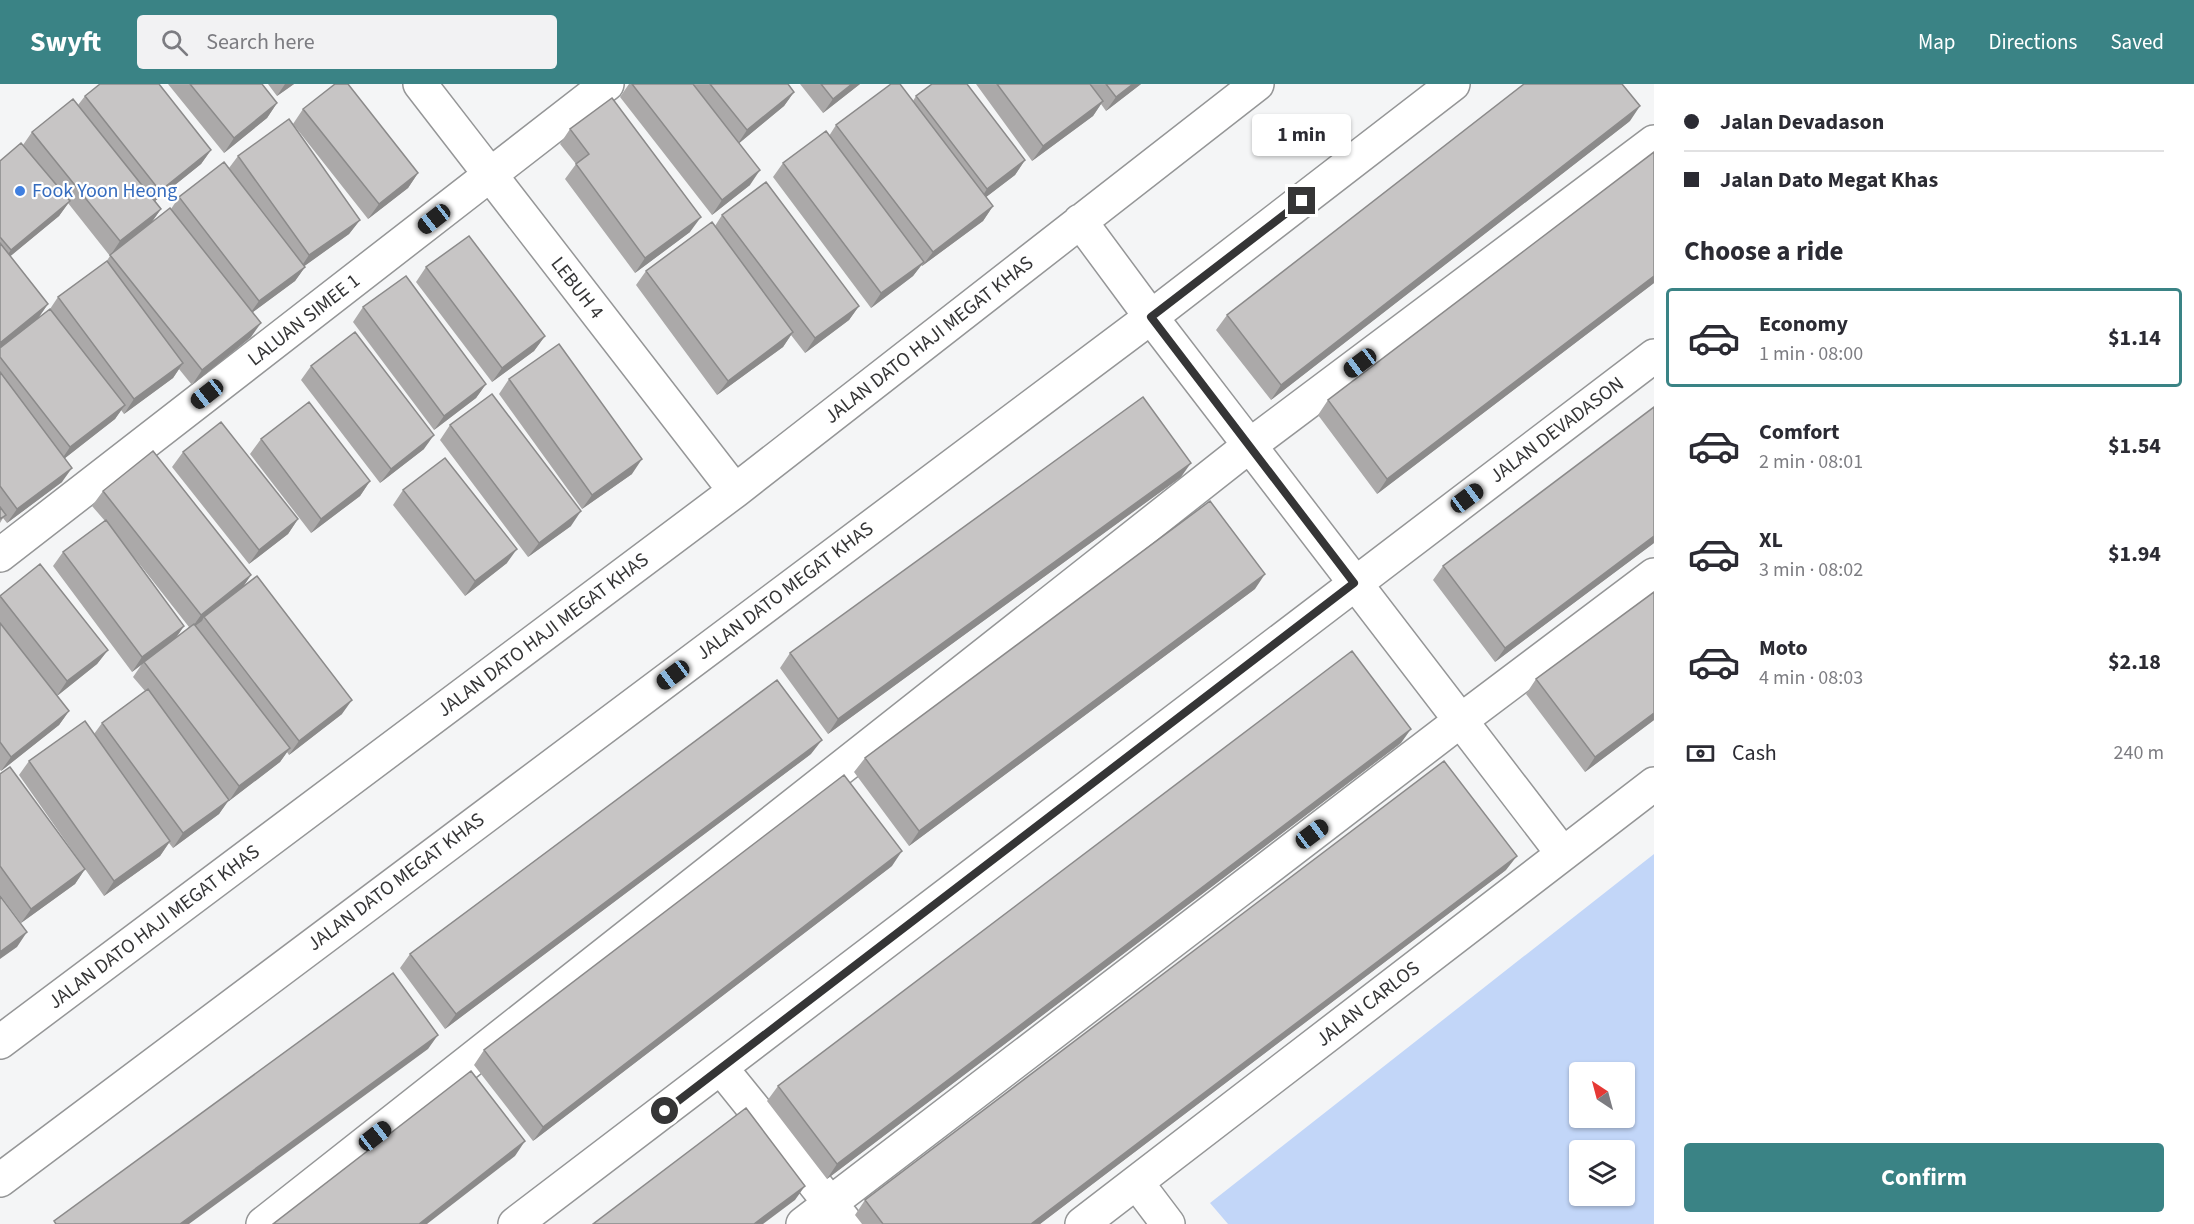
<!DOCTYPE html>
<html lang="en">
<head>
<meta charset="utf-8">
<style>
	:root { --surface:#fff; --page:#f2f2f3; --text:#2b2b33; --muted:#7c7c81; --line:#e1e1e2; --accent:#3a8385 }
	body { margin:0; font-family:"Source Sans 3",sans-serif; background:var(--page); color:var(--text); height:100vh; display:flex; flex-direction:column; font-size:22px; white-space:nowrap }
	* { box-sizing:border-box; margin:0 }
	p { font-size:20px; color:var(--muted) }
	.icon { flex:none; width:33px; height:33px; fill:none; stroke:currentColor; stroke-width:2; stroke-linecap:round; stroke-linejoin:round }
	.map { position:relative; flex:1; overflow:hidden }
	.side { display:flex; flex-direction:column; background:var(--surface); width:540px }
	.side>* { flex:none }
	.hud { display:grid; align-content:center; height:132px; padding:0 30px; background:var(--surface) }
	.needle { width:39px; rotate:324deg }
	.controls { position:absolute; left:1569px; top:978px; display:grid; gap:12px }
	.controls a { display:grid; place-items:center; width:66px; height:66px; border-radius:6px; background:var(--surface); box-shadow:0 2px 4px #0004; font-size:30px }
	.end { position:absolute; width:27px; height:27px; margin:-14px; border:8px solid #353536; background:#fff; box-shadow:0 0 0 3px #fff }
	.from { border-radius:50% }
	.bubble { position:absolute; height:42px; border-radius:6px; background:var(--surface); box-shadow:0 2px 4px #0004; font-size:20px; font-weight:700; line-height:42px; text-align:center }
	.car { position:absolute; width:18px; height:36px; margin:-18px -9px; border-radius:8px; box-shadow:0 0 4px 2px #0007; background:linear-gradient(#222 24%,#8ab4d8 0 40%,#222 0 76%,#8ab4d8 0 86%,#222 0) }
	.hud b { display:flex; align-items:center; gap:21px; height:57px; font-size:22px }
	.hud b+b { border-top:2px solid var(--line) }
	.hud i { width:15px; height:15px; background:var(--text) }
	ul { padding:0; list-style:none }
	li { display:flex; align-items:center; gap:18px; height:99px; margin:0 12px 9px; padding:0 18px; border:3px solid transparent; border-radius:6px }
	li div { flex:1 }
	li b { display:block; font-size:22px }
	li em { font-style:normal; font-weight:700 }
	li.current { border-color:var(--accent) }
	li>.icon { width:54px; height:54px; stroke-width:1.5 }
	h2 { padding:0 30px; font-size:27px; line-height:72px }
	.pay { display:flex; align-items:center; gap:15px; height:66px; padding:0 30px; font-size:22px }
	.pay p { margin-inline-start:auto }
	.cta { display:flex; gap:12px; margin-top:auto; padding:12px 30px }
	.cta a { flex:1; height:69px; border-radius:6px; background:var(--accent); color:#fff; font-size:24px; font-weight:700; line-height:69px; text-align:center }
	header { display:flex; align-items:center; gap:36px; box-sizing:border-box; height:84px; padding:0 30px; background:var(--accent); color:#fff }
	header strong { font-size:28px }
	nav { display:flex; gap:33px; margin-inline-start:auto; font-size:21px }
	.search { width:420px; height:54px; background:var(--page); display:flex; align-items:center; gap:15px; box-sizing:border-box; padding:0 21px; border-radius:6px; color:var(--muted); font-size:22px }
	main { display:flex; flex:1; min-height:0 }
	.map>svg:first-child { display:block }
	.green { fill:#c2d6f8; fill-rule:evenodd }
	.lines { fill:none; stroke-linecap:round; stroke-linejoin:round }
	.minor-casing { stroke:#959697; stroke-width:36 }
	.minor { stroke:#fff; stroke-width:33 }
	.wall { fill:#aba9a9; fill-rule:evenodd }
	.shaded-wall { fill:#8b8a8a }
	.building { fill:#c7c5c5; stroke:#8b8a8a; stroke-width:1.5 }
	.route { stroke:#353536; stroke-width:8 }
	.shop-dot { fill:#3f7fe0; stroke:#fff; stroke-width:2 }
	.labels { text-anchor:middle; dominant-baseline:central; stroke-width:4.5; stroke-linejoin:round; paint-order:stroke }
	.shop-label { font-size:20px; fill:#366cbe; stroke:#fff; text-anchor:start }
	.street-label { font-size:20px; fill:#353536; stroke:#fff }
</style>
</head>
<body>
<header>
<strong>Swyft</strong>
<div class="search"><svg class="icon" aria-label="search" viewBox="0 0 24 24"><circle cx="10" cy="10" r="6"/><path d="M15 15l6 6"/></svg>Search here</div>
<nav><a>Map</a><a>Directions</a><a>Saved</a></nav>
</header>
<main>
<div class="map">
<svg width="1654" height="1140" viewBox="0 0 1654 1140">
	<rect width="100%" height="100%" fill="#f4f5f6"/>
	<!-- green -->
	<path class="green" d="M1654,770V1140H1228L1210,1119ZM1580,988H1624V1034H1580ZM1580,1066H1624V1112H1580Z"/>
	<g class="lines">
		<defs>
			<path id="minor" d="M420,0L735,407
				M1080,137L1151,233L1563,770
				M0,471L607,0
				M0,958L735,407L1257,0
				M721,984L847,1140
				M0,1096L1151,233L1453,0
				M1137,1099L1168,1140
				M263,1140L1249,362L1654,58
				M515,1140L1654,272
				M803,1140L1460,637L1654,491
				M1082,1140L1654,700"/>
		</defs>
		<!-- minor casing -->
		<use href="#minor" class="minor-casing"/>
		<!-- minor -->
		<use href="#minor" class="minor"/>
	</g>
	<!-- wall -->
	<path class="wall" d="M168,0H262L277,19L267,34L224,69Z
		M268,0H294L277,12Z
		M629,0H788L794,8L784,22L739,59L750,101L712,131L620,13Z
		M800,0H860L823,29Z
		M976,0H1141L1106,27L1101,20L1093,32L1032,77Z
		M85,12L211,66L201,80L155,117L161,125L151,139L171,125L179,113L229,84L238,72L360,136L349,150L304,182L305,183L295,197L253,228L251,253L192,301L179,285L173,294L124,330L121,326L115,335L65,374L62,398L7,439L3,434L0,439V77L23,61L32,48L78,21ZM68,119L110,172L106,178L58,213L50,225L39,233L48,220L10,172L59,132Z
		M916,12L1025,76L1015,91L986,113L993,122L983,137L922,182L921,181L913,192L871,224L773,93L783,79L829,52L836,41L913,17Z
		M303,25L418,89L408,104L368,135L293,40Z
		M1630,37L1271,316L1216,246L1227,231Z
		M570,45L690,148L635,189L565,95L576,80L560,60Z
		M1654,68V199L1377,410L1318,331L1328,316Z
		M722,131L859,222L849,236L805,269L791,251L783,263L717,311L636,201L646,187L715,142Z
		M426,183L545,252L534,267L492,298L416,198Z
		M363,223L486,300L476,314L434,346L353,238Z
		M311,282L424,365L380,399L301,296Z
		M509,295L632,390L582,425L499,310Z
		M450,341L571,442L528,473L440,356Z
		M261,355L370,397L360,412L311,449L250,370Z
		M183,368L298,435L288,450L249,480L172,383Z
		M1181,393L828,650L780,584L790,569Z
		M403,406L507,479L465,512L393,421Z
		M103,407L251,491L241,505L342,630L289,671L287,668L280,678L229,717L228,716L219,730L173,764L169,759L160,772L104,812L19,691L29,677L94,650L102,639L145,607L133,593L142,580L132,588L53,482L63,468L105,437L92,422ZM134,473L189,543L176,554L184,542Z
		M1654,459L1495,578L1433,496L1443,482Z
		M1255,505L909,762L854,688L865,674Z
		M1654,508V636L1585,688L1526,610L1536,595Z
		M0,512L108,566L97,580L57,612L69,627L59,641L1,687L0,686Z
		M1401,659L827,1095L767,1017L778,1002Z
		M811,670L445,945L400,884L410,870Z
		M0,690L85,785L75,800L21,839L0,811Z
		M892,782L533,1057L474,981L484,966Z
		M1506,786L1040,1140H862L855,1131L865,1116Z"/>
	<!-- shaded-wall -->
	<path class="shaded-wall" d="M285,0H294L277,12Z
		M852,0H860L823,29L833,15Z
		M1133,0H1141L1106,27L1116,13Z
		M794,8L784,22L737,61L747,46Z
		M1103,17L1093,32L1032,77L1043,62Z
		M277,19L267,34L224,69L234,54Z
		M1640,22L1630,37L1271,316L1281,301Z
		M211,66L201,80L150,121L160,107Z
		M1025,76L1015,91L977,120L987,105Z
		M760,86L750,101L712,131L722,116Z
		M418,89L408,104L368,135L379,120Z
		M70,117L59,132L1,180L11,166Z
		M993,122L983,137L922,182L933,168Z
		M161,125L151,139L110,172L120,157Z
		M701,133L690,148L635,189L645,174Z
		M360,136L349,150L299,186L309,171Z
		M924,178L913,192L871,224L881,209Z
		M305,183L295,197L249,231L259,217Z
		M1654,192V199L1377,410L1387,395Z
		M48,220L38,234L0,265V259Z
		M859,222L849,236L805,269L815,254Z
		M261,239L251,253L192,301L202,286Z
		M793,248L783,263L717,311L728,297Z
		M545,252L534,267L492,298L502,284Z
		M183,279L173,294L124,330L134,315Z
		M486,300L476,314L434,346L444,332Z
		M125,321L115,335L60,378L70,363Z
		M434,351L424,365L380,399L391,385Z
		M642,375L632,390L582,425L592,411Z
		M1191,379L1181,393L828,650L838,635Z
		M72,384L62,398L7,439L17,425Z
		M370,397L360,412L311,449L321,435Z
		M581,427L571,442L528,473L539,459Z
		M298,435L288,450L249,480L259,466Z
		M1654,452V459L1495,578L1505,564Z
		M517,465L507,479L465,512L475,497Z
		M1265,490L1255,505L909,762L919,747Z
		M251,491L241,506L204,533L202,537L191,545L201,531Z
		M184,542L174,556L132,588L142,573Z
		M108,566L97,580L57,612L67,597Z
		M352,616L342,630L289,671L299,657Z
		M69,627L59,641L1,687L11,673Z
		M1654,629V636L1585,688L1595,673Z
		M1411,645L1401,659L827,1095L837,1080Z
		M822,656L811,670L445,945L456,930Z
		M290,664L280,678L229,717L239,702Z
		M229,716L219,730L173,764L183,749Z
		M170,757L160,772L104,812L114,797Z
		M902,767L892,782L533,1057L543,1043Z
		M1517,772L1506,786L1040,1140H1031Z
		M85,785L75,800L21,839L31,825Z
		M27,848L17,863L0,875V868Z
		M438,951L428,965L189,1140H180Z
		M525,1057L515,1072L427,1140H419Z
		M805,1102L795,1116L763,1140H754Z"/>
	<!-- building -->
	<path class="building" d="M100,0H159L211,66L160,107L85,12Z
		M190,0H262L277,19L234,54Z
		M335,0H348L418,89L379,120L303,25Z
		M632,0H693L760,86L722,116Z
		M710,0H788L794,8L747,46Z
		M821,0H852L833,15Z
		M891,0H900L993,122L933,168L836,41Z
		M932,0H967L1025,76L987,105L916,12Z
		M997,0H1090L1103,17L1043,62Z
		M1106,0H1133L1116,13Z
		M1524,0H1622L1640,22L1281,301L1227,231Z
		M612,14L701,133L645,174L576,80L589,70L570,45Z
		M73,15L161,125L120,157L32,48Z
		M289,35L360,136L309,171L238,72Z
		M826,47L924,178L881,209L783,79Z
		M21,59L70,117L11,166L0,153V77Z
		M1654,68V192L1387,395L1328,316Z
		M224,78L305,183L259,217L179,113Z
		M766,98L859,222L815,254L722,131Z
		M170,124L261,239L202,286L110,171Z
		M712,138L793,248L728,297L646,187Z
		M469,152L545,252L502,284L426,183Z
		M0,159L48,220L0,259Z
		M107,177L183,279L134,315L58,213Z
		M406,192L486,300L444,332L363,223Z
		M50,225L125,321L70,363L0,273V264Z
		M355,248L434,351L391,385L311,282Z
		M559,260L642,375L592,411L509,295Z
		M0,288L72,384L17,425L0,402Z
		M492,310L581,427L539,459L450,341Z
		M1143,313L1191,379L838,635L790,569Z
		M309,318L370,397L321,435L261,355Z
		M1654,323V452L1505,564L1443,482Z
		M221,338L298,435L259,466L183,368Z
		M153,367L251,491L201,531L103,407Z
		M445,374L517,465L475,497L403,406Z
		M1210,417L1265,490L919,747L865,674Z
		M0,423L6,431L0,435Z
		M106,436L184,542L142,573L63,468Z
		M40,480L108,566L67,597L0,512Z
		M257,492L352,616L299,657L204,533Z
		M1654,508V629L1595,673L1536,595Z
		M0,539L69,627L11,673L0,658Z
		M194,540L290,664L239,702L144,578Z
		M1352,567L1411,645L837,1080L778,1002Z
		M777,596L822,656L456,930L410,870Z
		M148,605L229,716L183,749L102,639Z
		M85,637L170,757L114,797L29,677Z
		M1444,677L1517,772L1031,1140H883L865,1116Z
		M10,683L85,785L31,825L0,782V690Z
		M844,691L902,767L543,1043L484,966Z
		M0,812L27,848L0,868Z
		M393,889L438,951L180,1140H56L54,1137Z
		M471,987L525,1057L419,1140H273Z
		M746,1024L805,1102L754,1140H593Z"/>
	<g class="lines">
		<!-- route -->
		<path class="route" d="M665,1027L1354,499L1151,233L1302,117"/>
	</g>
	<!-- markers -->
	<circle class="shop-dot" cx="20" cy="107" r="6"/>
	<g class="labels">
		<!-- shop labels -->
		<g class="shop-label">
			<text x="32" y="107">Fook Yoon Heong</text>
		</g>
		<!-- street labels -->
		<g class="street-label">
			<text transform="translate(577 204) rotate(52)">LEBUH 4</text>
			<text transform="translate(304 236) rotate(-38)">LALUAN SIMEE 1</text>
			<text transform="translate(929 256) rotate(-38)">JALAN DATO HAJI MEGAT KHAS</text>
			<text transform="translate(1557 346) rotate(-37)">JALAN DEVADASON</text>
			<text transform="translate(785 507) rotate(-37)">JALAN DATO MEGAT KHAS</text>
			<text transform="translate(543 551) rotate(-37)">JALAN DATO HAJI MEGAT KHAS</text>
			<text transform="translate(396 798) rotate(-37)">JALAN DATO MEGAT KHAS</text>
			<text transform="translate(154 843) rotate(-37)">JALAN DATO HAJI MEGAT KHAS</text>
			<text transform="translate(1368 920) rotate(-38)">JALAN CARLOS</text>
		</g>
	</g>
</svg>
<div class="controls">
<a><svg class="needle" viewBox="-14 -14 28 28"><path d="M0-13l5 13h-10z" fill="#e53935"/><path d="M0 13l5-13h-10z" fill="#7c7c81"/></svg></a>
<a><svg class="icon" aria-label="layers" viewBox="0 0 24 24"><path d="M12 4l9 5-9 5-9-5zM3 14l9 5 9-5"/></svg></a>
</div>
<i class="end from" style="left:665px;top:1027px"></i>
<i class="end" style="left:1302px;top:117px"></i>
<div class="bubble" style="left:1252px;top:30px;width:99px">1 min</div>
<i class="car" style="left:434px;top:135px;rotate:232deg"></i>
<i class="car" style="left:1360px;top:279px;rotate:233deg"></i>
<i class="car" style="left:207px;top:310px;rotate:232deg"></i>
<i class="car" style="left:1467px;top:414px;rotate:53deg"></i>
<i class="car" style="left:673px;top:591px;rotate:233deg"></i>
<i class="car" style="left:1312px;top:750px;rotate:53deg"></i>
<i class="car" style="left:375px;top:1052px;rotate:52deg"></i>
</div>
<section class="side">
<div class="hud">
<b><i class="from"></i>Jalan Devadason</b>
<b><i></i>Jalan Dato Megat Khas</b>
</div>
<h2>Choose a ride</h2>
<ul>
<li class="current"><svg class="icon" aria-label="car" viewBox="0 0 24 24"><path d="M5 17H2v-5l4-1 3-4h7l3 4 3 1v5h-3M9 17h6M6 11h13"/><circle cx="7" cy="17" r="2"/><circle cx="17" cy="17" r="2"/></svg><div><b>Economy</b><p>1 min · 08:00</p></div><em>$1.14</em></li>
<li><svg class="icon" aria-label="car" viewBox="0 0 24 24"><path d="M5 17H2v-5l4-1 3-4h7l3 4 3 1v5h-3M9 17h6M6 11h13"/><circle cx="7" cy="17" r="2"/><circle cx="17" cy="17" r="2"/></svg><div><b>Comfort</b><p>2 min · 08:01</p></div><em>$1.54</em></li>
<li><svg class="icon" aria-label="car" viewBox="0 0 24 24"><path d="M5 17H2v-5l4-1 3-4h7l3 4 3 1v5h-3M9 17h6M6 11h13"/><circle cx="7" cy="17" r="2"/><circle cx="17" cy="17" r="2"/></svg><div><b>XL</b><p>3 min · 08:02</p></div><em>$1.94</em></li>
<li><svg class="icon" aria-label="car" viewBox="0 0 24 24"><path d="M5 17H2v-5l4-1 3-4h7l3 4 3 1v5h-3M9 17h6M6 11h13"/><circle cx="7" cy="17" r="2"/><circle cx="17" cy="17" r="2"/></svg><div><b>Moto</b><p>4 min · 08:03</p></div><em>$2.18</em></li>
</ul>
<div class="pay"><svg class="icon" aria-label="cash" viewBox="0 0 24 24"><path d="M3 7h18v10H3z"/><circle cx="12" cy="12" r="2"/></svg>Cash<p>240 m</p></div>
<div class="cta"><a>Confirm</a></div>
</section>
</main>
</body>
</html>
